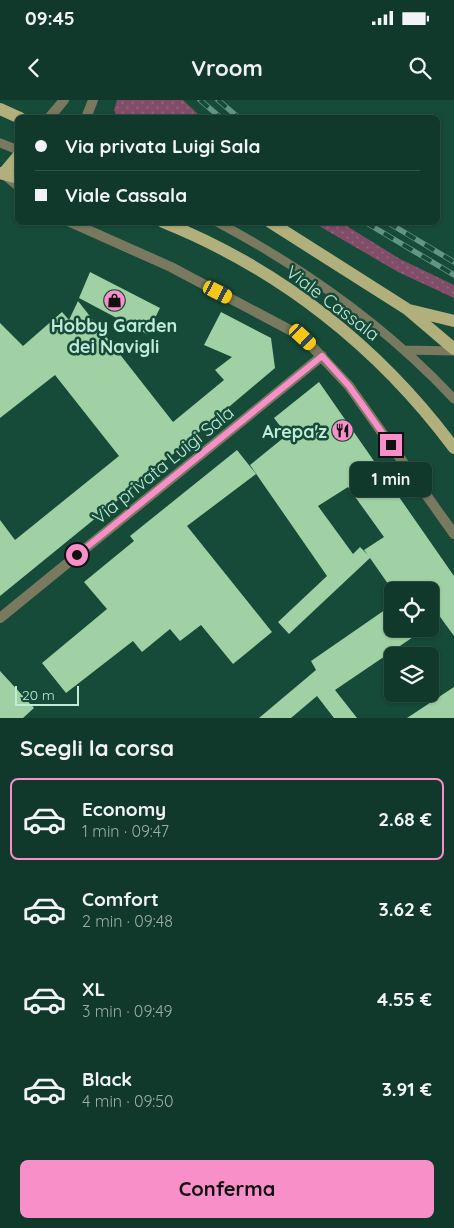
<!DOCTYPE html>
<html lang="it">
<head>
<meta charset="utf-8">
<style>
	:root { --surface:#10382b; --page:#193f33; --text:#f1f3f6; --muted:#9caca9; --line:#305247; --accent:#f98fc9 }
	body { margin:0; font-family:Quicksand,sans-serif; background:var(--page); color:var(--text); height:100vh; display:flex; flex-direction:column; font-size:19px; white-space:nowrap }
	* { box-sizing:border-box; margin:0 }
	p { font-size:16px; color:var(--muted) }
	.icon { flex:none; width:28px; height:28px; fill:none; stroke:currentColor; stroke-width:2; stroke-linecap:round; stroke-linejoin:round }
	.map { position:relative; height:618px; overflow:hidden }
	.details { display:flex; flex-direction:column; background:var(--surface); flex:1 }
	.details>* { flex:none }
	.top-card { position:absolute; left:15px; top:15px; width:425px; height:110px; border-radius:8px; box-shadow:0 1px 4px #0004,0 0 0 1px var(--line); display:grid; align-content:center; height:110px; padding:0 20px; background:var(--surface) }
	.tools { position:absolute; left:384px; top:482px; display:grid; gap:10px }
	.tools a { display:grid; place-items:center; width:55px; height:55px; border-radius:8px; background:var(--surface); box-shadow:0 1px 4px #0004,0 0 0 1px var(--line); font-size:25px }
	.scale { position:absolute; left:15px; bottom:12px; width:64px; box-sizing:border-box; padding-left:5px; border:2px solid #bfebd8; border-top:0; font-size:14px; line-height:18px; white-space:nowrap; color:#bfebd8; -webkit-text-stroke:4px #164a39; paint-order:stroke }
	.end { position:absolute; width:22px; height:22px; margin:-11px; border:6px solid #f98fc9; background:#111; box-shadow:0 0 0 2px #111 }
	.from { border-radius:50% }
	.bubble { position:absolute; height:35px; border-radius:8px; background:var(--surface); box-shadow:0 1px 4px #0004,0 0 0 1px var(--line); font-size:16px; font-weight:800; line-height:35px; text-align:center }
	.car { position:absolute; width:15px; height:30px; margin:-15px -8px; border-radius:6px; box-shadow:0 0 4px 1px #0007; background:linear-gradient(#f5c518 24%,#345 0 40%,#f5c518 0 76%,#345 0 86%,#f5c518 0) }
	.top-card b { display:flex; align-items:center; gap:18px; height:48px; font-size:19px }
	.top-card b+b { border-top:1px solid var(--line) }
	.top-card i { width:12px; height:12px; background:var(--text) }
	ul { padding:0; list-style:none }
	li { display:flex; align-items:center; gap:15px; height:82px; margin:0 10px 8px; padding:0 10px; border:2px solid transparent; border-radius:8px }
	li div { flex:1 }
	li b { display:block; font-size:19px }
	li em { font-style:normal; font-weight:800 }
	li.active { border-color:var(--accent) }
	li>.icon { width:45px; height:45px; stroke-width:1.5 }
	h2 { padding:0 20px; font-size:22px; line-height:60px }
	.button { display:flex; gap:10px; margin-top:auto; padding:10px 20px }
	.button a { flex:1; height:58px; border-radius:8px; background:var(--accent); color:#111; font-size:20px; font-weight:800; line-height:58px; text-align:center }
	.status { display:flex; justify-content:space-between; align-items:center; height:35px; padding:0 25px; background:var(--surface); direction:ltr }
	.status svg { height:14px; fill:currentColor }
	header { display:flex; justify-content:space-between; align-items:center; height:65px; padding:0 20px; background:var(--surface); font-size:22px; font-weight:800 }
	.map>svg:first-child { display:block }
	.grass { fill:url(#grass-dots) }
	.building { fill:#a0d1a4; fill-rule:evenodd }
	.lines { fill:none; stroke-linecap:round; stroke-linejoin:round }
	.service { stroke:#797960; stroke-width:9 }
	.minor { stroke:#797960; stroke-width:10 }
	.primary { stroke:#b1b07d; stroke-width:12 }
	.rail-casing { stroke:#649583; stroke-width:5.5 }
	.rail { stroke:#164a39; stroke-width:4; stroke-dasharray:11; stroke-linecap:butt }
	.route { stroke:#f98fc9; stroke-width:6 }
	.labels { text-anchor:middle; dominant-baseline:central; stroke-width:5; stroke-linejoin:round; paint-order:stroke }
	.street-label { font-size:18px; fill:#bfebd8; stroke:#164a39 }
	.poi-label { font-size:18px; font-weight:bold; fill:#bfebd8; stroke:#164a39 }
</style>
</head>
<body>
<div class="status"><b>09:45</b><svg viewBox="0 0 49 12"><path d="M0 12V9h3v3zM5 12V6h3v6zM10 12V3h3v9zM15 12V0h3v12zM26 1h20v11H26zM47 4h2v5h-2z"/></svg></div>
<header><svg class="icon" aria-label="back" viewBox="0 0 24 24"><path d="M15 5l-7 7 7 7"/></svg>Vroom<svg class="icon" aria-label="search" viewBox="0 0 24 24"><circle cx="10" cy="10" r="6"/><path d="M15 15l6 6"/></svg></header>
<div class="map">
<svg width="454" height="618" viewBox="0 0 454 618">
	<defs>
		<pattern id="grass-dots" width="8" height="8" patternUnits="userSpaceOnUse" patternTransform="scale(1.25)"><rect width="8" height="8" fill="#814d68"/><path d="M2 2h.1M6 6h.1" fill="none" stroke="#91677d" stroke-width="1.8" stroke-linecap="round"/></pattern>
	</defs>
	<rect width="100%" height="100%" fill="#164a39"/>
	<!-- grass -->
	<path class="grass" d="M117,0H183L201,17H117L114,10Z
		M314,123H342L400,159L454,185V198L398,172Z"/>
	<!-- building -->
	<path class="building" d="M90,172L160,208L147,234L79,198Z
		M78,201L173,322L224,280L215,270L232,257L204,245L221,212L271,238L275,268L140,382L0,496V420L15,440L119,356L55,275L0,318V223L23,246L62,212L69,220Z
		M319,282L454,476V536L430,503V491H393L370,458L289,534L278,522L327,476L250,365L287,335L274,318ZM348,387L384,437L364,450L368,455L360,447L353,454L318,406Z
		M237,350L256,374L187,426L272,532L233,564L201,525L180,541L170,529L142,552L133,541L66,593L42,563L107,509L84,482L134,441L130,436Z
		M392,505V529H425L335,590L357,618H334L317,596L291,618H259L316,570L311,561Z
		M0,571L34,608L23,618H0Z
		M454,587V618H407Z"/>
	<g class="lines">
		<!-- service -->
		<path class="service" d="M0,43L18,50
			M217,122C305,169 386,226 454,299
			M405,250L454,251"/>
		<!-- minor -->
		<path class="minor" d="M49,18L64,0
			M86,18L93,0
			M5,75L18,86
			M70,122L171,167L303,237L349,286L454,434
			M0,518L322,256"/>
		<!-- primary -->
		<path class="primary" d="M0,9L20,18
			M0,73L18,78
			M3,74L18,56
			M163,122C280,169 379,247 454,348
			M270,122L407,209L454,249
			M409,210L454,221"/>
		<defs>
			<path id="rail" d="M200,0L221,18
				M218,0L239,18
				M365,122L454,175
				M387,122L454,162"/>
		</defs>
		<!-- rail casing -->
		<use href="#rail" class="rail-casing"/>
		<!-- rail -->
		<use href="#rail" class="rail"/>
	</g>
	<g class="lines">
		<!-- route -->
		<path class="route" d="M77,455L322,256L349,286L391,345"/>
	</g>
	<!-- icons -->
	<defs>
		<symbol id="shop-disc" viewBox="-11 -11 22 22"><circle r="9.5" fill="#f98fc9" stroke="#164a39"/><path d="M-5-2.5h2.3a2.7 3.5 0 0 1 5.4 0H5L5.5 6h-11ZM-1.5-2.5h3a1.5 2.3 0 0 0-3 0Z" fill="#111"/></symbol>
		<symbol id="restaurant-disc" viewBox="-11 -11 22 22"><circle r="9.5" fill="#f98fc9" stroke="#164a39"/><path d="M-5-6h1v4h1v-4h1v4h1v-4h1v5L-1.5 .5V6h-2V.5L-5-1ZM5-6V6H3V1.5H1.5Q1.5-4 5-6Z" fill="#111"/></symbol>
	</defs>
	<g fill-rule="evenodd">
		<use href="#shop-disc" x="102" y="188" width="25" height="25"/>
		<use href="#restaurant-disc" x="330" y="318" width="25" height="25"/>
	</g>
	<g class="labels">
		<!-- street labels -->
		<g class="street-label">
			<text transform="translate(333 203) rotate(37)">Viale Cassala</text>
			<text transform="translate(163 365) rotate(-39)">Via privata Luigi Sala</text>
		</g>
		<!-- poi labels -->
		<g class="poi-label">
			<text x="114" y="225">Hobby Garden<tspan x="114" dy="21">dei Navigli</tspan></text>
			<text x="327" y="331" text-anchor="end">Arepa'z</text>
		</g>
	</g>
</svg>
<div class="tools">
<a><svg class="icon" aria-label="locate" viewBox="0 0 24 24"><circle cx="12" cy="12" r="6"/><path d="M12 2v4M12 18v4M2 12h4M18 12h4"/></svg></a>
<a><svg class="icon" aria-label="layers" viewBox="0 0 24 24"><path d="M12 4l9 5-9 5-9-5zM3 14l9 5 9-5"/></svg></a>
</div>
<div class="scale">20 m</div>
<i class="end from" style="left:77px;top:455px"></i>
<i class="end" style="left:391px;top:345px"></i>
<div class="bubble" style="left:350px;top:362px;width:82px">1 min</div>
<i class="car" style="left:218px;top:192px;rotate:117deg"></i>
<i class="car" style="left:303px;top:237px;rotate:133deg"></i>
<div class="top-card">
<b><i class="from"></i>Via privata Luigi Sala</b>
<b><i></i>Viale Cassala</b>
</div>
</div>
<section class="details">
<h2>Scegli la corsa</h2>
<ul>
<li class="active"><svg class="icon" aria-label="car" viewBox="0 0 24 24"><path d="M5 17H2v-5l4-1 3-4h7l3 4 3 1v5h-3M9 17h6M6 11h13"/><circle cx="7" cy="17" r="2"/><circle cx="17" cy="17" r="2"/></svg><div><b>Economy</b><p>1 min · 09:47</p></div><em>2.68 €</em></li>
<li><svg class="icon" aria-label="car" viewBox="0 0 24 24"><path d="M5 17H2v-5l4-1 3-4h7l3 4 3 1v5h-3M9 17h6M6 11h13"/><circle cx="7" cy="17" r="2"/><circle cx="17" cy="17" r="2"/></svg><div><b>Comfort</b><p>2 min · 09:48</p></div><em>3.62 €</em></li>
<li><svg class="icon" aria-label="car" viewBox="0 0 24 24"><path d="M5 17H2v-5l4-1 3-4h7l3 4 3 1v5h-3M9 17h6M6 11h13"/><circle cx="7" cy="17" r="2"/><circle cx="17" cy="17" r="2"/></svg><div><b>XL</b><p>3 min · 09:49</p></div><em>4.55 €</em></li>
<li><svg class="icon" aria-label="car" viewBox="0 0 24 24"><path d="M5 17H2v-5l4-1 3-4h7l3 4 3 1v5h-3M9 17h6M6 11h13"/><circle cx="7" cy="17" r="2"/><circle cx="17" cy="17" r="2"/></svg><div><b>Black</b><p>4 min · 09:50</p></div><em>3.91 €</em></li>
</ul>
<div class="button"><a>Conferma</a></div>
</section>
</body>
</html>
